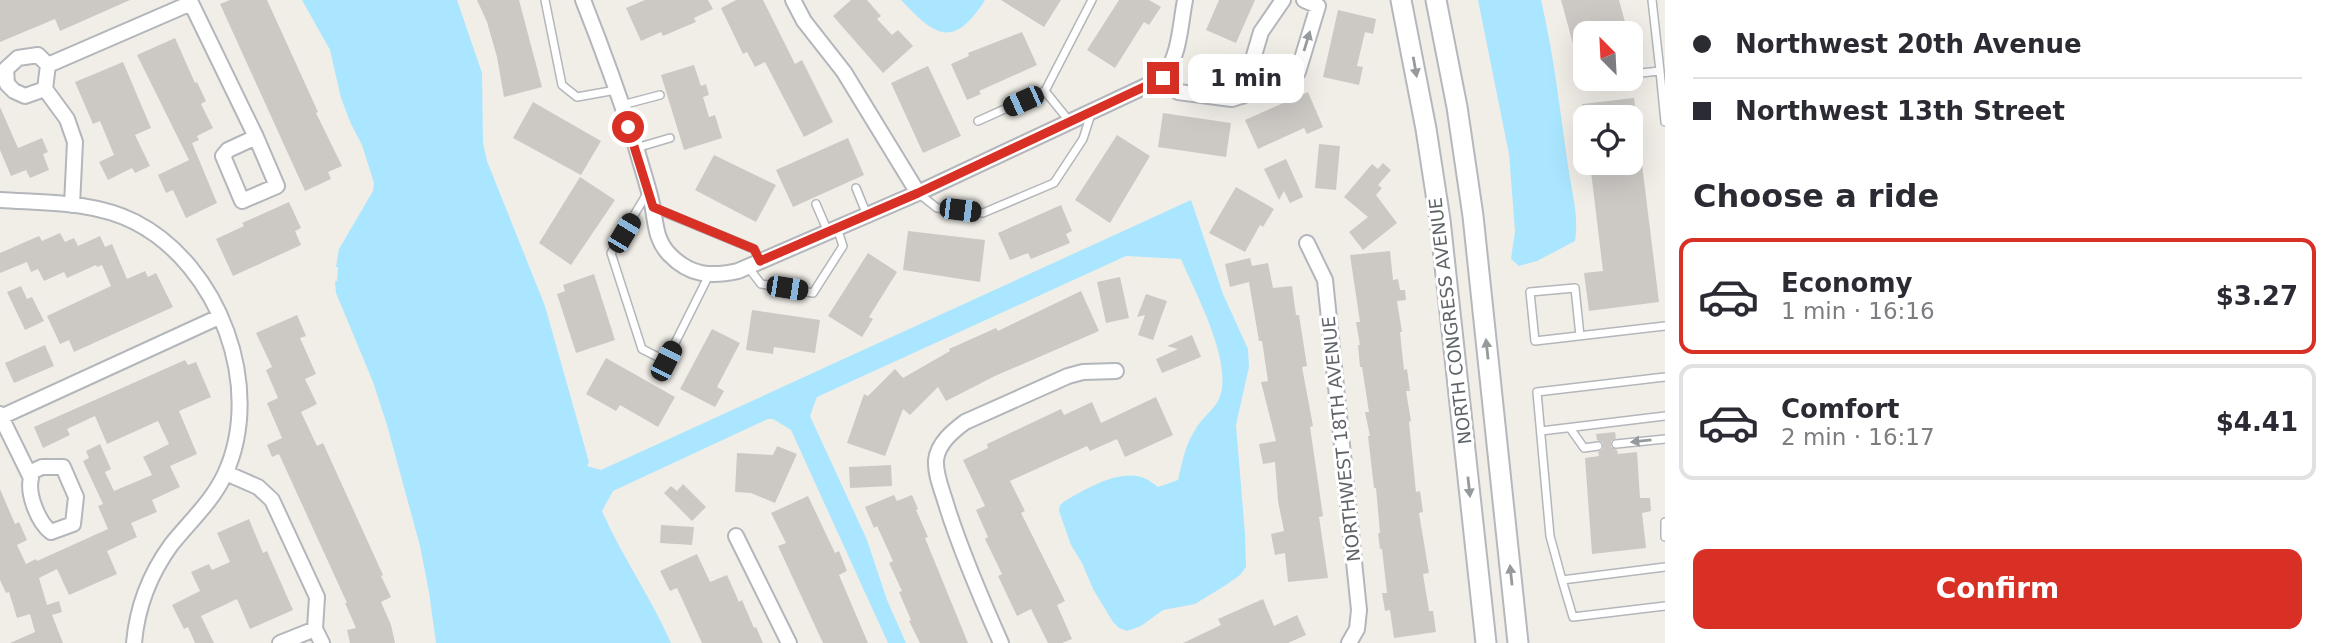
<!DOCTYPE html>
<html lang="en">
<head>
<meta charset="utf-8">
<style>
	:root { --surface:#fff; --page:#f7f7f7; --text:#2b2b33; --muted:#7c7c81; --line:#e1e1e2; --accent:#d93025 }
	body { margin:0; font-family:"DejaVu Sans",sans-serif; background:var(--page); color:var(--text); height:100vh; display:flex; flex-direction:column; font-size:26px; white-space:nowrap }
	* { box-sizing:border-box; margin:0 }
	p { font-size:23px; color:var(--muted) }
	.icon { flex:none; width:38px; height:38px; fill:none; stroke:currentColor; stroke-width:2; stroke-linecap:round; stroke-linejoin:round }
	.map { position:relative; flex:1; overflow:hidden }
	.side { display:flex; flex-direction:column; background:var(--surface); width:665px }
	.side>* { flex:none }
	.banner { display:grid; align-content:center; height:154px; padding:0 28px; background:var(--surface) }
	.needle { width:46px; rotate:336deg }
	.controls { position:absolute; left:1573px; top:21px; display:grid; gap:14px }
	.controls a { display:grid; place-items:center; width:70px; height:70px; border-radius:14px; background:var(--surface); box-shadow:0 7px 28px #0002; font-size:35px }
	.end { position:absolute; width:32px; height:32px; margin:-16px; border:9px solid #d93025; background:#fff; box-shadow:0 0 0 4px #fff }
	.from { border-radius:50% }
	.bubble { position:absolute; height:49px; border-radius:14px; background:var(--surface); box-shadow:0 7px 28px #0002; font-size:23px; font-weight:600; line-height:49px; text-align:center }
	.car { position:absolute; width:21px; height:42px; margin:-21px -10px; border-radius:9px; box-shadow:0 0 5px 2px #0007; background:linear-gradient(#222 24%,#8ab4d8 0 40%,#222 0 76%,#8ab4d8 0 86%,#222 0) }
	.banner b { display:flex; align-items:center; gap:24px; height:66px; font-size:26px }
	.banner b+b { border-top:2px solid var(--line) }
	.banner i { width:18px; height:18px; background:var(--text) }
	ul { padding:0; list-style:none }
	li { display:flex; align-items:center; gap:21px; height:116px; margin:0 14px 10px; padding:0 14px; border:4px solid var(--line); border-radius:14px }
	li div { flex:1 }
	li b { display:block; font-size:26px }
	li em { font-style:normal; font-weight:600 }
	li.active { border-color:var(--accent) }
	li>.icon { width:63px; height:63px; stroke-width:1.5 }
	h2 { padding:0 28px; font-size:32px; line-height:84px }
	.action { display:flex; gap:14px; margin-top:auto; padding:14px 28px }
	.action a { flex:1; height:80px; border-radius:14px; background:var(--accent); color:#fff; font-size:28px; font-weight:600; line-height:80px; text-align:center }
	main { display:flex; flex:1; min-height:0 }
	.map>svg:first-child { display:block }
	.water { fill:#aae6ff }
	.building { fill:#ccc9c5 }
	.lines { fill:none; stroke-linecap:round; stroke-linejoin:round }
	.service-casing { stroke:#b3b6ba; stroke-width:10 }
	.minor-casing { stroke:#b3b6ba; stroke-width:18 }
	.secondary-casing { stroke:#b4b8bc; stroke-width:23 }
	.service { stroke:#fff; stroke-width:7 }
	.minor { stroke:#fff; stroke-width:14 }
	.secondary { stroke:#fff; stroke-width:19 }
	.oneway { fill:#979a9d }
	.route { stroke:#d93025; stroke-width:9 }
	.labels { text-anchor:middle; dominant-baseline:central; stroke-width:6; stroke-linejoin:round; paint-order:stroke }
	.street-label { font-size:18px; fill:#5f6468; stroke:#fff }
</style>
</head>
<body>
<main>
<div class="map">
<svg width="1665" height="643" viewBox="0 0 1665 643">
	<rect width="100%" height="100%" fill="#f1eee8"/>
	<!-- water -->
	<path class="water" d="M302,0H457L482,73L483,143L487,161L545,306L589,462L587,466L601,470L1191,200L1223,294L1248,349L1249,367L1236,425L1245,534L1246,567L1240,575L1226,585L1195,604L1163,610L1141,626L1127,631L1119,628L1113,622L1093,589L1082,563L1071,545L1059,511L1060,505L1065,501C1085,489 1120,468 1144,478C1149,480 1154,484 1158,487L1178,480C1183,460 1184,448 1195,430C1201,419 1212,411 1218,401C1236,366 1195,293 1181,259L1126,256L817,397L810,416L867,540L887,600L906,643H888L791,430L773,419H768L613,491L602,511C622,557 651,597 671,643H436L429,592L420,546L387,425L373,382L336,293L335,281H337L338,267H336L339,249L373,191L374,183L362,145L351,124L341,98L330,50Z
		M901,0H985C953,50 935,36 901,0Z
		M1478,0H1541C1554,55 1560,111 1568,166C1572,194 1579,214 1575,241L1537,261L1519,266L1511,259L1515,231L1509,154Z"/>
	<!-- building -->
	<path class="building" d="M0,0H130L60,31L55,19L0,42Z
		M230,0H267L318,112L316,113L342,166L328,172L331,179L305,191L220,4Z
		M477,0H519L542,87L504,97L497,57L487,22Z
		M645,0H708L713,9L694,18L696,22L684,27L663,36L661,32L641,41L626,8Z
		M736,0H763L795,64L802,60L833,122L804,137L765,62L755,67L747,52L743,54L721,8Z
		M851,0H867L881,16L877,19L892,35L898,30L913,46L883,73L833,16Z
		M1001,0H1061L1044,27Z
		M1119,0H1149L1161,7L1149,25L1144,22L1115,68L1087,50Z
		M1219,0H1255L1236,43L1206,30Z
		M1561,0H1619L1628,33H1586V73H1581Z
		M1338,10L1376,19L1373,34L1365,32L1357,66L1363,67L1359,85L1323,77Z
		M1022,32L1037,65L979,91L981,94L967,100L951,64L969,56L968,53Z
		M175,38L195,83L197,82L206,101L201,104L213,128L197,136L199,140L192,143L217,203L186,218L173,190L166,193L158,175L189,160L137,55Z
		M123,62L151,128L135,135L150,166L135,173L132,168L108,180L99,162L114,155L100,121L93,124L75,82Z
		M694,65L701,86L706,84L709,95L703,97L709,117L715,115L722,138L684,150L661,75Z
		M928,66L961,136L923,153L891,83Z
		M1308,92L1323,127L1307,134L1304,128L1258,149L1245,120Z
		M1634,98L1636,117H1584L1582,104Z
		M533,102L601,141L581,175L513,138Z
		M0,107L18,148L42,138L48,152L43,154L49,170L30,178L26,170L11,176L0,150Z
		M1163,113L1231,123L1226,157L1158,147Z
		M1631,132H1638L1659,302L1589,311L1584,273L1603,271L1590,163H1631Z
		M1117,135L1150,156L1110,223L1075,200Z
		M848,138L864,175L793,207L776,170Z
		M1319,144L1340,146L1336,190L1315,188Z
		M714,155L776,185L756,222L695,190Z
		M1286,159L1303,197L1290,203L1284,191L1279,200L1264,169Z
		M1383,163L1391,170L1378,185L1382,188L1376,195L1397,223L1363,250L1349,232L1368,217L1344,197L1372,164L1378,169Z
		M580,177L615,200L571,265L539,243Z
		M1236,187L1274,209L1263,227L1260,225L1245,252L1209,233Z
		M289,202L301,228L295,231L301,245L233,276L216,239L244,226L242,223Z
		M1061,205L1072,231L1066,234L1070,243L1031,259L1028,253L1010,260L998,233Z
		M908,231L985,240L980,282L903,270Z
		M60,233L65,242L74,238L78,246L100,236L105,247L112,244L127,279L145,271L148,277L156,273L173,307L74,352L69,340L60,344L47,316L111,286L102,265L97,267L96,265L67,278L64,272L44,281L38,269L31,272L27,262L0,273V253L39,236L42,241Z
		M1390,251L1393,280L1398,279L1400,290H1405L1406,300L1397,301L1402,332H1400L1404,370L1407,369L1410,391H1406L1411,421L1409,422L1416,492L1420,491L1423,512L1419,513L1429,573L1423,574L1429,611H1433L1436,632L1394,638L1390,610L1385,611L1382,593H1387L1382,549H1380L1378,533H1380L1376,488H1374L1368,436H1370L1365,412H1369L1362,367H1360L1358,345H1360L1356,322H1360L1350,255Z
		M868,253L897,272L869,317L873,319L862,337L828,316Z
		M1250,258L1252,266L1268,263L1273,288L1292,286L1296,315H1299L1307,366L1302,367L1313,426L1310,427L1323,516L1319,517L1328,578L1288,582L1285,553L1275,555L1271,534L1284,531L1278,501L1275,462L1263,464L1259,444L1276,441L1261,382L1268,381L1262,341H1259L1249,282L1230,287L1225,264Z
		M594,274L615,340L576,353L557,294L565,291L563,285Z
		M1120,277L1129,318L1106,323L1097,282Z
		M21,286L27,299L32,297L44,321L25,330L7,292Z
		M1081,291L1099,331L995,376L946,401L938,387L910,415L903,409L885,456L847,443L864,394L868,396L895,369L903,378L950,351L949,349L996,328L998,331Z
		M1146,294L1167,301L1153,340L1138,335L1145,315L1137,317Z
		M752,310L820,320L815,353L774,347L773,354L746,350Z
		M297,315L306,336L300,338L316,374L305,379L317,404L301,412L317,446L323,443L383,575L381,576L391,597L381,602L391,625L395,643H350L347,630L356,628L345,603H347L279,454L272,457L267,445L282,438L267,403L278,398L266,370L272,367L256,333Z
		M712,329L740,343L717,387L724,391L715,407L680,389Z
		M1192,335L1201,357L1162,373L1156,359L1178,349L1167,346Z
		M45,345L54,366L14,383L5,363Z
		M606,358L675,397L658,427L620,405L616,411L586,394Z
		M185,360L188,365L196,362L211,397L179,411L197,454L170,466L180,487L152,500L157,512L131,523L137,537L107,551L117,574L69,595L57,569L39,578L47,605L59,601L62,612L52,615L63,643H10L35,632L30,614L17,618L9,592L6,593L0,580V489L15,524L19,522L27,540L17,545L26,564L36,559L37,561L108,529L98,506L103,504L83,461L89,458L86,451L100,444L111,469L105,472L114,491L152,475L143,457L169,444L158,421L107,444L95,416L67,429L70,435L43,448L34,427Z
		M1156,397L1173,435L1125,457L1117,439L1090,451L1087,446L1010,481L1025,511L1021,513L1065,601L1057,605L1072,639L1062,643H1048L1031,609L1017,616L998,576L1002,574L985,539L988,537L976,510L985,506L963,460L988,448L987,444L1061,409L1064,415L1092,402L1101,423Z
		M1615,432L1616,438L1611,441V447L1617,450L1618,454L1637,452L1640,498H1650L1651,511L1642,513L1646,548L1592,554L1585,458L1599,456L1598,452L1603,449V443L1597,440L1596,434Z
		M777,446L797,454L775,503L751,493L735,492L737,453L773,455Z
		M891,465L892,486L850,488L849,467Z
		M683,484L706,507L692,521L664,493L671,486L677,491Z
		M894,495L897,501L912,495L918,509L916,510L928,537L925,538L968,643H920L909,621L911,620L899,592L902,591L889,563L893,561L877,526L874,528L865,507Z
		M808,496L835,553L839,551L847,571L839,575L868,643H823L778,546L786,543L771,513Z
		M249,519L263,553L267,551L293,610L250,629L237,599L201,616L214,643H195L188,627L184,629L172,605L200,591L191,572L209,564L212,570L230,562L217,533Z
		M661,525L694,527L692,545L660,543Z
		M697,554L710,582L727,575L739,602L742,600L754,628L756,627L763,643H702L677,588L670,591L660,571Z
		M1263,599L1274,626L1297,615L1306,635L1288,643H1183L1221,625L1218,619Z"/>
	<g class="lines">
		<defs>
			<path id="service" d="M545,0L562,85L577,97L616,90
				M1652,0L1660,71
				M1631,74L1660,71L1665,122
				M1579,79H1586
				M1045,91L1092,0
				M622,105L660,95
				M978,121L1045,91L1070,122
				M636,148L670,138
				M856,188L867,215
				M648,192L611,253L642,349L666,361L709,275
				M918,193L937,208L983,213L1054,183L1083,139L1091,114
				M816,204L828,232
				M654,208L754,249L760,261
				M748,267L761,284L813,293L843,246L837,228
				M1580,336L1575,288L1530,292L1535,341L1665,326
				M1570,428L1584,448L1598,446
				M1541,431L1665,416
				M1616,444L1665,439
				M1665,522V537
				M1665,567L1562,580L1573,617L1665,606
				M1562,580L1550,536L1537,392L1665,377"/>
			<path id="minor" d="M583,0C602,48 620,98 636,147C641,166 648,185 652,204C656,223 655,239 669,254C690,276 711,277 738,271L918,193L1163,78C1180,55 1180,26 1185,0
				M793,0L804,21L844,72L918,193
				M48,65L45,89L67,119L75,142L72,205
				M1163,78L1178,92L1232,99L1266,88L1298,72L1318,6L1304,0
				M45,89L25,96L14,91L7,84L6,69L18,58L38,55L48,65L191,3L256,137L277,186L242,201L223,156L228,150L256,137
				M1242,96L1261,32L1283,0
				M0,200C45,203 94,201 135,222C219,265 265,387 225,474C212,502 190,521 171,545C150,574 137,608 134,643
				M1307,243L1325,280L1359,610L1357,629L1349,643
				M0,414L1,417L31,478C27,494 38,522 51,532L73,524L76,497L63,467H42L29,473
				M1,417L219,317
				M226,473L258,487L272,500L317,597L315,629L322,643
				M736,536L789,643
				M280,643L315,629
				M1001,643C981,598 962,554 947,507C943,492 935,476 936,460C938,443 953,431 965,422L1068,376L1083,372L1116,371"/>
			<path id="secondary" d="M1401,0L1426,129L1440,220L1486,643
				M1436,0L1457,107L1473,216L1518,643"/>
		</defs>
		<!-- service casing -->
		<use href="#service" class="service-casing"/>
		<!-- minor casing -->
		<use href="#minor" class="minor-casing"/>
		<!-- secondary casing -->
		<use href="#secondary" class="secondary-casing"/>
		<!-- service -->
		<use href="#service" class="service"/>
		<!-- minor -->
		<use href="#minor" class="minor"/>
		<!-- secondary -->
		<use href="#secondary" class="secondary"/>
	</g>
	<!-- one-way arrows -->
	<defs><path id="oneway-solid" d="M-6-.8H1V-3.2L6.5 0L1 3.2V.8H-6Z" transform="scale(1.75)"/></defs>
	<g class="oneway">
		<use href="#oneway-solid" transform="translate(1307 41) rotate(-73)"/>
		<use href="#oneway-solid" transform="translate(1415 67) rotate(80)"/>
		<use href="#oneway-solid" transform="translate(1487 349) rotate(-96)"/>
		<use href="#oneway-solid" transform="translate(1641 441) rotate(174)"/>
		<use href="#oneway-solid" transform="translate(1469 487) rotate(84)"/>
		<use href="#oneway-solid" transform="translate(1511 575) rotate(-96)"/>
	</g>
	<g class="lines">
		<!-- route -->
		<path class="route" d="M628,127L653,207L754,249L760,261L918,193L1163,78"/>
	</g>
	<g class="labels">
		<!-- street labels -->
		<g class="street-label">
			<text transform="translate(1450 321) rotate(-97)">NORTH CONGRESS AVENUE</text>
			<text transform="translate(1341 439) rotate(-96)">NORTHWEST 18TH AVENUE</text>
		</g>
	</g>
</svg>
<div class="controls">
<a><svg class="needle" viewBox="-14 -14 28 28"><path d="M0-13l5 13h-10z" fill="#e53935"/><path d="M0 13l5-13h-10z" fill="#7c7c81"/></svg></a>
<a><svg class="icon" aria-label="locate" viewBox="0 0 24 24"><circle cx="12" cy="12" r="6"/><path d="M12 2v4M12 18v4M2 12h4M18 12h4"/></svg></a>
</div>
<i class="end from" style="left:628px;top:127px"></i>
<i class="end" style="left:1163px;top:78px"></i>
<div class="bubble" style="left:1188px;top:54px;width:116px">1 min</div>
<i class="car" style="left:1023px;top:101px;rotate:246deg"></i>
<i class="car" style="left:960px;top:210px;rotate:97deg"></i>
<i class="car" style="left:624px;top:233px;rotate:31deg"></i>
<i class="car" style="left:787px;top:288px;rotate:99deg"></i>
<i class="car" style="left:666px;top:361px;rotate:27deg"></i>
</div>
<section class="side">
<div class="banner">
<b><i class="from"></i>Northwest 20th Avenue</b>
<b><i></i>Northwest 13th Street</b>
</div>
<h2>Choose a ride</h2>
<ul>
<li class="active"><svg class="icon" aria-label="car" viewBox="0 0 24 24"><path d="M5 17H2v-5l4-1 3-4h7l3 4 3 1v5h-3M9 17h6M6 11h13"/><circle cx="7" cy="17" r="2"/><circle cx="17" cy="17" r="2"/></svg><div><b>Economy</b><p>1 min · 16:16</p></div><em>$3.27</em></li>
<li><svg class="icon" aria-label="car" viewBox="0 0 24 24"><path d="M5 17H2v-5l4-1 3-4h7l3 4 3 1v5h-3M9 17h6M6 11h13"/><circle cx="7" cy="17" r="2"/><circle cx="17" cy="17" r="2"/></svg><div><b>Comfort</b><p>2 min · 16:17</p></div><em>$4.41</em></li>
</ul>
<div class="action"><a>Confirm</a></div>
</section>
</main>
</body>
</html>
